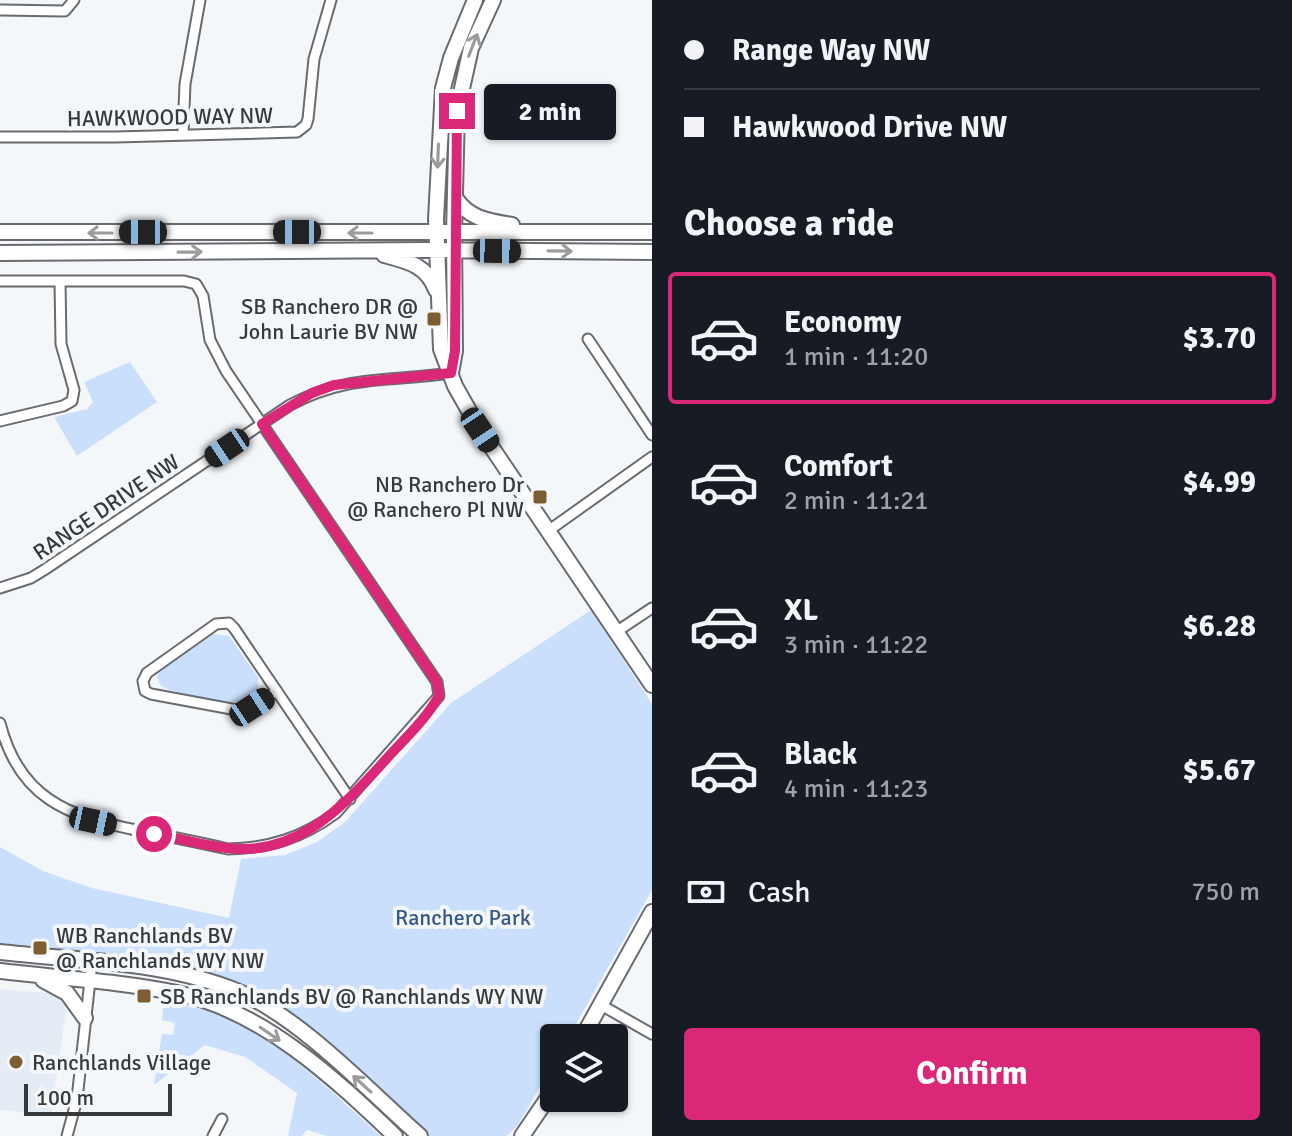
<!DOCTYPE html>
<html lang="en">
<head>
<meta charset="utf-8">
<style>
	:root { --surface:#171b24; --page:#20242c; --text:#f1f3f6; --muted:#9ea1a6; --line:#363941; --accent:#db2777 }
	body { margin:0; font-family:Signika,sans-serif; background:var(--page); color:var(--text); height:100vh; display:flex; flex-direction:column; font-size:30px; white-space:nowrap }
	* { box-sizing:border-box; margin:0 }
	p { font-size:26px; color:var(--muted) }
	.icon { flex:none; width:44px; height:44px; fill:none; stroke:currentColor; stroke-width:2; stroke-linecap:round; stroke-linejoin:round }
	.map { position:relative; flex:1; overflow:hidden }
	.side { display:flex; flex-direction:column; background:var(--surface); width:640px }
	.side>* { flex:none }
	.hud { display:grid; align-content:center; height:176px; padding:0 32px; background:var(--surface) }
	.controls { position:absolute; left:540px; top:1024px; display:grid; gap:16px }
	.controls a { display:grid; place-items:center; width:88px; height:88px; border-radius:8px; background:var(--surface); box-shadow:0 2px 6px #0004; font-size:40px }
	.scale { position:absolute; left:24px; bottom:20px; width:148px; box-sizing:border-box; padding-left:8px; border:4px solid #38393a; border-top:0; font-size:22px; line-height:28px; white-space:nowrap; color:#38393a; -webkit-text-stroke:6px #f4f7fa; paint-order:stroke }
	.end { position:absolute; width:36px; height:36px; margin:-18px; border:10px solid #db2777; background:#fff; box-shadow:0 0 0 4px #fff }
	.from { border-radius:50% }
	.bubble { position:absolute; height:56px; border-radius:8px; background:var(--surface); box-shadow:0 2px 6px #0004; font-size:26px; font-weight:700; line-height:56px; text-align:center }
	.car { position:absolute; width:24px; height:48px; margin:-24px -12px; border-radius:10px; box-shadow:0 0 6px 2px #0007; background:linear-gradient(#222 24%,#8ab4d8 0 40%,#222 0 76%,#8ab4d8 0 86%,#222 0) }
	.hud b { display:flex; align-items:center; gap:28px; height:76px; font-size:30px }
	.hud b+b { border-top:2px solid var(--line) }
	.hud i { width:20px; height:20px; background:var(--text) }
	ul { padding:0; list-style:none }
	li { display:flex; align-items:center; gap:24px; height:132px; margin:0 16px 12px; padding:0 16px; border:4px solid transparent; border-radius:8px }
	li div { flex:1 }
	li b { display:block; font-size:30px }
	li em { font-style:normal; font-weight:700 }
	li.on { border-color:var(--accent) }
	li>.icon { width:72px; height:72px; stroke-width:1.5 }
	h2 { padding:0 32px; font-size:36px; line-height:96px }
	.pay { display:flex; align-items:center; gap:20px; height:88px; padding:0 32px; font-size:30px }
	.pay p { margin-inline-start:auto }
	.button { display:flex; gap:16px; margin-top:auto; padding:16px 32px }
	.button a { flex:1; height:92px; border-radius:8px; background:var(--accent); color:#fff; font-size:32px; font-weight:700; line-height:92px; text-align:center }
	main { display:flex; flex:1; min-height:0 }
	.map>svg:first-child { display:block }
	.built { fill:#e4ecf6 }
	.green { fill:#c9dffc }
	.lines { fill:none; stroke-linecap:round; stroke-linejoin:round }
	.street-casing { stroke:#696b6f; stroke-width:13 }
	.secondary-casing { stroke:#696b6f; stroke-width:18 }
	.street { stroke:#fff; stroke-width:9 }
	.secondary { stroke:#fff; stroke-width:14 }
	.oneway { stroke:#9c9c9c }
	.route { stroke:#db2777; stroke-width:10 }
	.poi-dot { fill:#7d5e33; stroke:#f4f7fa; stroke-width:3 }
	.labels { text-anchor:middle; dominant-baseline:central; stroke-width:8; stroke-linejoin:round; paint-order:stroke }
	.street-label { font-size:22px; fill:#38393a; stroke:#f4f7fa }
	.poi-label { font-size:22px; fill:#38393a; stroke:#f4f7fa; text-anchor:start }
	.park-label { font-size:22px; fill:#355884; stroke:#f4f7fa }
</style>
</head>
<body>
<main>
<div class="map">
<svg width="652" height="1136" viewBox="0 0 652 1136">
	<rect width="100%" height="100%" fill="#f4f7fa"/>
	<!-- built -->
	<path class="built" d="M0,989L68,995L51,1116L0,1110Z"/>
	<!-- green -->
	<path class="green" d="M130,362L157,402L77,456L54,417L87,409L93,402L84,382Z
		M591,610L652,704V890L568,1038H554V1062L518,1125L507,1136H430C370,1082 296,999 218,975C152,954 69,952 0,944V847L43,871L92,888L229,918L241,859L285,855L317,842L345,822L451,703Z
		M213,634L229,636L258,677V692C237,714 195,695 169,690L160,685L157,677L159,671Z
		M164,998C256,1015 314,1076 381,1136H327L307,1130L302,1136H288L297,1093L245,1057L205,1045L154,1085L162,1034L173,1035L175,1023L162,1020Z"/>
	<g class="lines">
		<defs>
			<path id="street" d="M0,10L65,11L74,0
				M183,134L185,84L200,0
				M0,137H116L297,132L306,125L308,119L314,59L331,0
				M0,281H184L196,284L203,296L210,340L226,371L437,682L439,696L336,813C302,838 270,848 228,849C197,842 167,836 136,830C67,816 19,798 0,723
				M588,339L652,435
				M0,421L63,406L72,401L74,390L61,344L60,281
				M548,531L652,457
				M0,588L31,578L44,570L290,405C347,374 390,382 451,373
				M616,632L652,608
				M277,691L252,707L237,710L151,694L145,691L143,681L147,673L216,624L229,623L234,628L350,799
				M601,1005L652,1034
				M67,1136L77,1099L92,962
				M213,1136L222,1119"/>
			<path id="secondary" d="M475,0L451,58L443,88L436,219L441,349L455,386L480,430L652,685
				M456,199C470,219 488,221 512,225
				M0,232H652
				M0,253L427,250L652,252
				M384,255C407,261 427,265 436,290
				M451,373L455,351L454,233L457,111L471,48L493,0
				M0,952C79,961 165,961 239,992C301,1018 369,1091 420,1136
				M0,971C58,978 119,981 177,993C262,1010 334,1078 395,1136
				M43,980L67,993L85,1018
				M582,1038L652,912
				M522,1136L554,1089"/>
		</defs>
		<!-- street casing -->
		<use href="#street" class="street-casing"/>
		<!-- secondary casing -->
		<use href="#secondary" class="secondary-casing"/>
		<!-- street -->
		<use href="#street" class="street"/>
		<!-- secondary -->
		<use href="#secondary" class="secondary"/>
	</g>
	<!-- one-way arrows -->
	<defs><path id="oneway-shaft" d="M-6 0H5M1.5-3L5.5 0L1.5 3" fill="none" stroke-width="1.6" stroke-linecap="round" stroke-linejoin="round" transform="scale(2)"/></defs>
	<g class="oneway">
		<use href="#oneway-shaft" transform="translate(473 45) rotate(-69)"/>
		<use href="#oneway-shaft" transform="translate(438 156) rotate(92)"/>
		<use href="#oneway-shaft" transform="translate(100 233) rotate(-180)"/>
		<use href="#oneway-shaft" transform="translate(360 233) rotate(180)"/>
		<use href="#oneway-shaft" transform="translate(560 251) rotate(1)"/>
		<use href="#oneway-shaft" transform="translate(190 252) rotate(-1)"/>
		<use href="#oneway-shaft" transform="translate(270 1034) rotate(34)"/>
		<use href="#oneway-shaft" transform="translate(362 1084) rotate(-138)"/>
	</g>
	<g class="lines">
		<!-- route -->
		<path class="route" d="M154,834C177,838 201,845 226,848C293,857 339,811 380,766C399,744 425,721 439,696L437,682L262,424L312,393L334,385L451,373L455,351L457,111"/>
	</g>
	<!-- markers -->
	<g class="poi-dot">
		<rect x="426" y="311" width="16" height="16" rx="4"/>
		<rect x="532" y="489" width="16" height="16" rx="4"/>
		<rect x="32" y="940" width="16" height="16" rx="4"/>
		<rect x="136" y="988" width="16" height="16" rx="4"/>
		<circle cx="16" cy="1062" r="8"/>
	</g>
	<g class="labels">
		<!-- street labels -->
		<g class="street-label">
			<text transform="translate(170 117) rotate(-1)">HAWKWOOD WAY NW</text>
			<text transform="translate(106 507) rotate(-34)">RANGE DRIVE NW</text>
		</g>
		<!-- poi labels -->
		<g class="poi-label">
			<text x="418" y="306" text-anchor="end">SB Ranchero DR @<tspan x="418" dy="25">John Laurie BV NW</tspan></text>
			<text x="524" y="484" text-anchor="end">NB Ranchero Dr<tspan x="524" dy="25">@ Ranchero Pl NW</tspan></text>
			<text x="56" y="935">WB Ranchlands BV<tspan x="56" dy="25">@ Ranchlands WY NW</tspan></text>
			<text x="160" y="996">SB Ranchlands BV @ Ranchlands WY NW</text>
			<text x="32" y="1062">Ranchlands Village</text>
		</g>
		<!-- park labels -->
		<g class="park-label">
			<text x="463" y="917">Ranchero Park</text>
		</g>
	</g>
</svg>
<div class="controls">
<a><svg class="icon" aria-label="layers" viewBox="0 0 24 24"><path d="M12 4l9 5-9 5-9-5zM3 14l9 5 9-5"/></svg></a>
</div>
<div class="scale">100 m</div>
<i class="end from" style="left:154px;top:834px"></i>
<i class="end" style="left:457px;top:111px"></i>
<div class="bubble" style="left:484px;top:84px;width:132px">2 min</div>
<i class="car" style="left:143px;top:232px;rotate:270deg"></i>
<i class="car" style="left:297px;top:232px;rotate:270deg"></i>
<i class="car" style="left:497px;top:251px;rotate:91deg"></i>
<i class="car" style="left:480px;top:430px;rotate:146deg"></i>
<i class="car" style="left:227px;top:448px;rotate:236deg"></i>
<i class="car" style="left:252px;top:707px;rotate:57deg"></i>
<i class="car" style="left:93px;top:821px;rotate:102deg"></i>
</div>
<section class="side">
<div class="hud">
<b><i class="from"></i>Range Way NW</b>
<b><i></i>Hawkwood Drive NW</b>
</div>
<h2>Choose a ride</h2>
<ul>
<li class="on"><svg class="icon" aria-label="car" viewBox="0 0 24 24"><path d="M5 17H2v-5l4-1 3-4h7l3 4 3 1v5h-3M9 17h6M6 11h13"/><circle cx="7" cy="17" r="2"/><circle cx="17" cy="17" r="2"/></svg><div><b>Economy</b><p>1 min · 11:20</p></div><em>$3.70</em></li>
<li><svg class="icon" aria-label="car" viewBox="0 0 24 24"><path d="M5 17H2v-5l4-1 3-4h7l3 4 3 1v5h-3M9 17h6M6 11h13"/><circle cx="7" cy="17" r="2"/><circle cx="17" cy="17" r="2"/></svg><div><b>Comfort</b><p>2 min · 11:21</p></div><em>$4.99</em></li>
<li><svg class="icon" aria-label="car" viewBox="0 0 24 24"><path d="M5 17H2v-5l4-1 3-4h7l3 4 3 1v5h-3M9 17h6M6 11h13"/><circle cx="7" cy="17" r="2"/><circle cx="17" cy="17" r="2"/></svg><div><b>XL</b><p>3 min · 11:22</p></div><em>$6.28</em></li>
<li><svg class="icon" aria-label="car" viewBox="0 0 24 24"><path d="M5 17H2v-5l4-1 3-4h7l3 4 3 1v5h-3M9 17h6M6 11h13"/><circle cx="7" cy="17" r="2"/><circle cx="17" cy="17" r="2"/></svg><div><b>Black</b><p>4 min · 11:23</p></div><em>$5.67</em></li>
</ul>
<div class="pay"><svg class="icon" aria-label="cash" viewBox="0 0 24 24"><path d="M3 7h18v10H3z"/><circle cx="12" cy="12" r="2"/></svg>Cash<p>750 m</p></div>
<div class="button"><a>Confirm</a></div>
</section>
</main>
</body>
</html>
